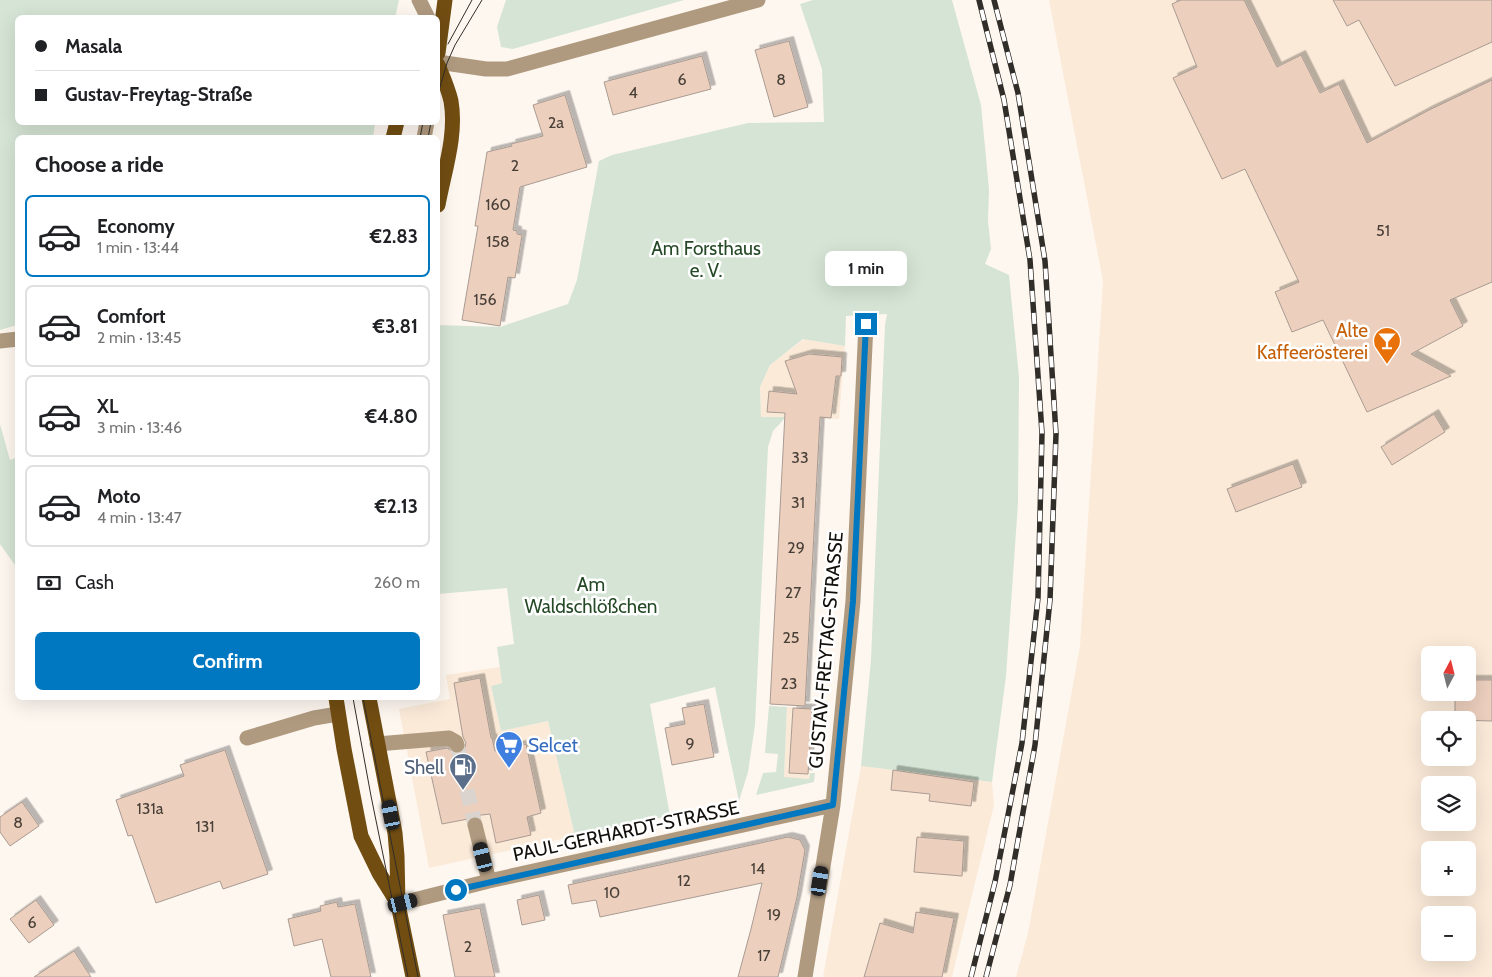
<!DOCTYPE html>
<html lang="en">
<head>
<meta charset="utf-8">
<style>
	:root { --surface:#fff; --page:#f6f6f6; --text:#202124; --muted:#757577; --line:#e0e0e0; --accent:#0078c1 }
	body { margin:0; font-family:Cabin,sans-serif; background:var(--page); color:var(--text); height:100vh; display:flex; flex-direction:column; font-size:19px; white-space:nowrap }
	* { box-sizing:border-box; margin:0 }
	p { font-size:16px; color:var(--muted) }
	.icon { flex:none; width:28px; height:28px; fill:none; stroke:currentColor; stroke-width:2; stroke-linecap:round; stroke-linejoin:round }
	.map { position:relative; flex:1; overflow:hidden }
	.drawer { position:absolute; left:15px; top:135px; width:425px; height:565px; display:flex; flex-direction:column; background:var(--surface); border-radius:8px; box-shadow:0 5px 20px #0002 }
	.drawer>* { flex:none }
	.guide { position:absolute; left:15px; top:15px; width:425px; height:110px; border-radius:8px; box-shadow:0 5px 20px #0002; display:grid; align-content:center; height:110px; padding:0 20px; background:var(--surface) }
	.needle { width:32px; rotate:7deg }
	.tools { position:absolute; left:1421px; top:646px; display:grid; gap:10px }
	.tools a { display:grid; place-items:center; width:55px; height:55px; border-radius:8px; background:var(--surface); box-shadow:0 5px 20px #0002; font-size:25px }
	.end { position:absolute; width:22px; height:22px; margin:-11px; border:6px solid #0078c1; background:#fff; box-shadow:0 0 0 2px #fff }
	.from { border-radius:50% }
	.bubble { position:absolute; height:35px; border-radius:8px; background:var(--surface); box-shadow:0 5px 20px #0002; font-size:16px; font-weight:800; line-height:35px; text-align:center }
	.car { position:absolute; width:15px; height:30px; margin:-15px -8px; border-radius:6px; box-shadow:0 0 4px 1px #0007; background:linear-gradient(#222 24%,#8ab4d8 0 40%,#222 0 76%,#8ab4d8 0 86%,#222 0) }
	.guide b { display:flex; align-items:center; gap:18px; height:48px; font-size:19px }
	.guide b+b { border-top:1px solid var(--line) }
	.guide i { width:12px; height:12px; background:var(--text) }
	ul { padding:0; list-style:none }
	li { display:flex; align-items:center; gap:15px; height:82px; margin:0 10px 8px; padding:0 10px; border:2px solid var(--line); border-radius:8px }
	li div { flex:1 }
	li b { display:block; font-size:19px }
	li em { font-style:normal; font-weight:800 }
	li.on { border-color:var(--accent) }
	li>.icon { width:45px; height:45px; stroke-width:1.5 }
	h2 { padding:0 20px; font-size:22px; line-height:60px }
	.pay { display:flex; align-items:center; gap:12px; height:55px; padding:0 20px; font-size:19px }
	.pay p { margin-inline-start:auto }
	.button { display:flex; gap:10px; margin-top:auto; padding:10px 20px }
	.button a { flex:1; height:58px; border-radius:8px; background:var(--accent); color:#fff; font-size:20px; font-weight:800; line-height:58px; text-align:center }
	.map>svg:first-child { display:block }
	.built { fill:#fbead8; fill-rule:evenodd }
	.green { fill:#d5e4d4 }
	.building { fill:#eccfbd; stroke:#a99b92; filter:url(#shadow) }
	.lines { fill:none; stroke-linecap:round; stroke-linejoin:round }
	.minor-tunnel { stroke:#dbd4ce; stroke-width:15; stroke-dasharray:15 8; stroke-linecap:butt }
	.minor { stroke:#af9a7f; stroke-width:15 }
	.major { stroke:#714d12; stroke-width:15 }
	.tram { stroke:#312d28; stroke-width:1 }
	.rail-casing { stroke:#312d28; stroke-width:5.5 }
	.rail { stroke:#fff; stroke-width:4; stroke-dasharray:11; stroke-linecap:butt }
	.route { stroke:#0078c1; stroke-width:6 }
	.labels { text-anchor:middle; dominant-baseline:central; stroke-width:5; stroke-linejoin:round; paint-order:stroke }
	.number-label { font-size:16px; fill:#483f37 }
	.park-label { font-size:19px; fill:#254926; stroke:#fff }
	.food-label { font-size:19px; fill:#c56008; stroke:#fff; text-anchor:end }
	.street-label { font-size:19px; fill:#120f0a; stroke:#fff }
	.shop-label { font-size:19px; fill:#366cbe; stroke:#fff; text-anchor:start }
	.service-label { font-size:19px; fill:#4e5e75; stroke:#fff; text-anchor:end }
</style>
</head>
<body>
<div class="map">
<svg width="1492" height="977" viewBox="0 0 1492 977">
	<defs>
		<filter id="shadow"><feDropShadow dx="4.5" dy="-4.5" stdDeviation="0" flood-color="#0004"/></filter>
	</defs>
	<rect width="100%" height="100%" fill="#fef7f0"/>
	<!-- built -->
	<path class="built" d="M1049,0H1492V977H1016L1028,933L1080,646L1103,281ZM1430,655H1468V692H1430ZM1430,720H1468V758H1430ZM1430,785H1468V822H1430ZM1430,850H1468V888H1430ZM1430,915H1468V952H1430Z
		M804,339L845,346L839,419L761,417L760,387L770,365Z
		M500,667L502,683L491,686L501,731L548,721L575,836L429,868L399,709L450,699L446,675Z
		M787,707L813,708L809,779L784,778Z
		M861,766L992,782L994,805L952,977H823Z"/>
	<!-- green -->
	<path class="green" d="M0,0H399L395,18H18V122L375,123L373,138H18L17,325L0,330Z
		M506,0H684L513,49L501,47L497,27Z
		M813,0H952L981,105L989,189L988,221L991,249L985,264L1009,275L1019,377L1018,503L1006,676L992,782L861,766L871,660L885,325L887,314L846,316L845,346L803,339L770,365L760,387L761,417H786L773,431L768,447L755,725L748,772L739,801L715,687L650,704L670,816L575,836L548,721L501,731L491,686L502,683L497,647L514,644L507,588L438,594V325L500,327L568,304L577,280L599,161L612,155L748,123L824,122L822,69L800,4Z
		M0,424L10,460L17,457V568L0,544Z
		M769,706L787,707L784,777L809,779L810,773H815L814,782L756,795L763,773L776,772L778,754L765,753Z"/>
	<!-- building -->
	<path class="building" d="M1181,0H1244L1277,67L1301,55L1320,93L1339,84L1367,143L1429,110L1492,80V282L1450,300L1463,326L1411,354L1451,376L1367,412L1323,320L1292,332L1275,292L1299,282L1245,169L1222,179L1173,78L1197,67L1172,4Z
		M1333,0H1492V42L1395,86L1359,20L1347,26Z
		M789,41L808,107L774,117L755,50Z
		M702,56L711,89L613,115L604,82Z
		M565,95L587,167L520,187L513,230L517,231V234L522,235L515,278L508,277L500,326L462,320L478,226H475L487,152L512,146L511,144L543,136L533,105Z
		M809,354L842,357L841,376H836L831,418L820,417L805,706L770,704L785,413L767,412L769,391L797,394L785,361Z
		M1434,414L1445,432L1392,465L1381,447Z
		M1293,464L1302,487L1236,512L1227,489Z
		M480,678L491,738H492L495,751L526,744L541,813L527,817L531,835L496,843L490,814L473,816L468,819L442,824L426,752L447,748L456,754L464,751L466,743L463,737L454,683Z
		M1468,680H1492V721L1455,720V692H1468Z
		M704,704L714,757L672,765L665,728L685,724L682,708Z
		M793,708L812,709L808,774L789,773Z
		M225,750L268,874L223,889L220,881L156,903L132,835L128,836L116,800L184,776L180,765Z
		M893,770L974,782L971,806L929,801L930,794L891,790Z
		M22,802L39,826L10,846L0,832V817Z
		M788,837L800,840L805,850L797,897L778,977H738L751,929L762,883L600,917L596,900L572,904L568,885Z
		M917,837L964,841L962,876L914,872Z
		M539,895L545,920L522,925L517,900Z
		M36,900L54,925L29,943L10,919Z
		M337,902L338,907L355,904L371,977H331L322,939L294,946L288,919L321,911L320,906Z
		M480,908L495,977H455L443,915Z
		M916,912L954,918L942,977H864L880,923L913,933Z
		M74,951L91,977H34Z"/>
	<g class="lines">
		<!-- minor-tunnel -->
		<path class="minor-tunnel" d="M457,745L475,825"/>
		<!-- minor -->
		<path class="minor" d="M419,0L428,18
			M438,62L486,69H507L758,0
			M424,138L427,122
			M0,341L18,339
			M247,738L314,718L338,714
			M377,744L449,738L456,742L457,745
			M475,825L489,881
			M398,904L489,881L833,805
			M805,977L833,805L853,601L866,324"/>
		<!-- major -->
		<path class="major" d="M438,53L445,0
			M438,65C443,77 448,88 451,101C457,135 444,172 438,205
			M393,138L397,122
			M336,698L344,749L361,836L379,873L397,902
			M369,698L395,833L397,856L398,904L413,977"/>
		<!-- tram -->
		<path class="tram" d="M448,44L472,0
			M438,94L447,63L455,45L482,0
			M420,138L423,122
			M428,138L431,122
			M353,698L371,796L408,977
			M363,698L418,977"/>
		<defs>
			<path id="rail" d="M971,977L995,882L1022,743L1038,598L1042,433L1030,260L1004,100L979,0
				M986,977L1010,885L1035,745L1050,600L1056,434L1045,261L1018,93L994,0"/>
		</defs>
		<!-- rail casing -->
		<use href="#rail" class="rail-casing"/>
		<!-- rail -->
		<use href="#rail" class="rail"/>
	</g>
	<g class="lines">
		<!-- route -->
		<path class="route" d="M456,890L833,805L853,601L866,324"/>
	</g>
	<!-- icons -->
	<defs>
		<symbol id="bar-pin" viewBox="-11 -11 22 30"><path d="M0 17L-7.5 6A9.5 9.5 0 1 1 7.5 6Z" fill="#e8710a" stroke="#fff"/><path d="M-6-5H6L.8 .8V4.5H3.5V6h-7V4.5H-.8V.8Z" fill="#fff"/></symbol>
		<symbol id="supermarket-pin" viewBox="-11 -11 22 30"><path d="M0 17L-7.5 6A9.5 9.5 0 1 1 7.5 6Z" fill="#3f7fe0" stroke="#fff"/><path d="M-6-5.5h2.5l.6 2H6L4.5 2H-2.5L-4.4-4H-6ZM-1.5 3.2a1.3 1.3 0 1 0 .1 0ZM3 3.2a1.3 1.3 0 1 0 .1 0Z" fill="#fff"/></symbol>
		<symbol id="fuel-pin" viewBox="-11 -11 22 30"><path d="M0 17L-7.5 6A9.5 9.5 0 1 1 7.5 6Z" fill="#5c6f8a" stroke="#fff"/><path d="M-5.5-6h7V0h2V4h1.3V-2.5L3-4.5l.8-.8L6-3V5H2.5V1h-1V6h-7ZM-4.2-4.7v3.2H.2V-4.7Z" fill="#fff"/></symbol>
	</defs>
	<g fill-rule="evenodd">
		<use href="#bar-pin" x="1371" y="325" width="32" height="43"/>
		<use href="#supermarket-pin" x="493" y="729" width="32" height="43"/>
		<use href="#fuel-pin" x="447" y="751" width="32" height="43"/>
	</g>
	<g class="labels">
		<!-- number labels -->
		<g class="number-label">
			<text x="682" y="79">6</text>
			<text x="781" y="79">8</text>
			<text x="633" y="92">4</text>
			<text x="556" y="122">2a</text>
			<text x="515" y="165">2</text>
			<text x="498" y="204">160</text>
			<text x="1383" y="230">51</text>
			<text x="498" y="241">158</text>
			<text x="485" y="299">156</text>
			<text x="800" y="457">33</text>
			<text x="798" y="502">31</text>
			<text x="796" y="547">29</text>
			<text x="793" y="592">27</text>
			<text x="791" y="637">25</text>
			<text x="789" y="683">23</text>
			<text x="690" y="743">9</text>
			<text x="150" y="808">131a</text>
			<text x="18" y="822">8</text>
			<text x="205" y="826">131</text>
			<text x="758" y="868">14</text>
			<text x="684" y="880">12</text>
			<text x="612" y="892">10</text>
			<text x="774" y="914">19</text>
			<text x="32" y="922">6</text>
			<text x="468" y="946">2</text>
			<text x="764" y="955">17</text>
		</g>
		<!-- park labels -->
		<g class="park-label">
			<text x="706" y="248">Am Forsthaus<tspan x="706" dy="22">e. V.</tspan></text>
			<text x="591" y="584">Am<tspan x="591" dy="22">Waldschlößchen</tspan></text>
		</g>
		<!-- food labels -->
		<g class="food-label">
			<text x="1368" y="330">Alte<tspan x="1368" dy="22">Kaffeerösterei</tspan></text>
		</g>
		<!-- street labels -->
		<g class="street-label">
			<text transform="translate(826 650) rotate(-85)">GUSTAV-FREYTAG-STRASSE</text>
			<text transform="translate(626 831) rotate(-12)">PAUL-GERHARDT-STRASSE</text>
		</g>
		<!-- shop labels -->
		<g class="shop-label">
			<text x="528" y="745">Selcet</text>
		</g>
		<!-- service labels -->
		<g class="service-label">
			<text x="444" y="767">Shell</text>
		</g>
	</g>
</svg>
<div class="tools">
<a><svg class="needle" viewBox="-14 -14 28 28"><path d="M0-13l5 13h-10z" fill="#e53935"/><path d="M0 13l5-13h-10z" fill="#757577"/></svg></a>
<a><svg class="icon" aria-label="locate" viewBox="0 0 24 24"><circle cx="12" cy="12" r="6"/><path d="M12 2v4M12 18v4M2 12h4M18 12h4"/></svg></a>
<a><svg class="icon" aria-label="layers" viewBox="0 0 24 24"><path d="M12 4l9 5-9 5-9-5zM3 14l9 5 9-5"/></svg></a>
<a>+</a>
<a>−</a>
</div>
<i class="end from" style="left:456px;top:890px"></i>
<i class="end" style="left:866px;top:324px"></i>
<div class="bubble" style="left:825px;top:251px;width:82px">1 min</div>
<i class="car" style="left:391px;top:815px;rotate:349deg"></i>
<i class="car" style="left:483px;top:857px;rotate:346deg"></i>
<i class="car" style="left:820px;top:881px;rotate:9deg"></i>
<i class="car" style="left:403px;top:903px;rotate:76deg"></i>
<div class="guide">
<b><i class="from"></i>Masala</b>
<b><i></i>Gustav-Freytag-Straße</b>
</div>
<section class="drawer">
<h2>Choose a ride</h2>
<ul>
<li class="on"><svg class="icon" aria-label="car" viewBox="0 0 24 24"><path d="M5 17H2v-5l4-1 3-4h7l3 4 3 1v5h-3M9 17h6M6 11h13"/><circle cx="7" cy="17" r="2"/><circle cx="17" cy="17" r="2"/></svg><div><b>Economy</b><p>1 min · 13:44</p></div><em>€2.83</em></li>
<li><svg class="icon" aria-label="car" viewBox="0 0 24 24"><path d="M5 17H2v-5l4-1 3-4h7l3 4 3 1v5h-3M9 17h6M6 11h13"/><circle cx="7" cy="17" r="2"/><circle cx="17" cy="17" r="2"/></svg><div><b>Comfort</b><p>2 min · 13:45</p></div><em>€3.81</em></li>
<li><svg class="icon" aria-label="car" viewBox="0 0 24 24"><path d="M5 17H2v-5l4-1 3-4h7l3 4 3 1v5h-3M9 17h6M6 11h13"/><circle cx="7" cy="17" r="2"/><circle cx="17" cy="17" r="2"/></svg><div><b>XL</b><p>3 min · 13:46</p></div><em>€4.80</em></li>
<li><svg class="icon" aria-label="car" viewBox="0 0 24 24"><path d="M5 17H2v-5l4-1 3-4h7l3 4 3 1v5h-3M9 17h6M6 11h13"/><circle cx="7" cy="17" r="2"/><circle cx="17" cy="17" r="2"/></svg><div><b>Moto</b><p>4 min · 13:47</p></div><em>€2.13</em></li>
</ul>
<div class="pay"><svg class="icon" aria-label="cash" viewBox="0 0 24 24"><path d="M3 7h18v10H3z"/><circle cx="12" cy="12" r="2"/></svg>Cash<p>260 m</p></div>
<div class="button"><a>Confirm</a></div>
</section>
</div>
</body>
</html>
